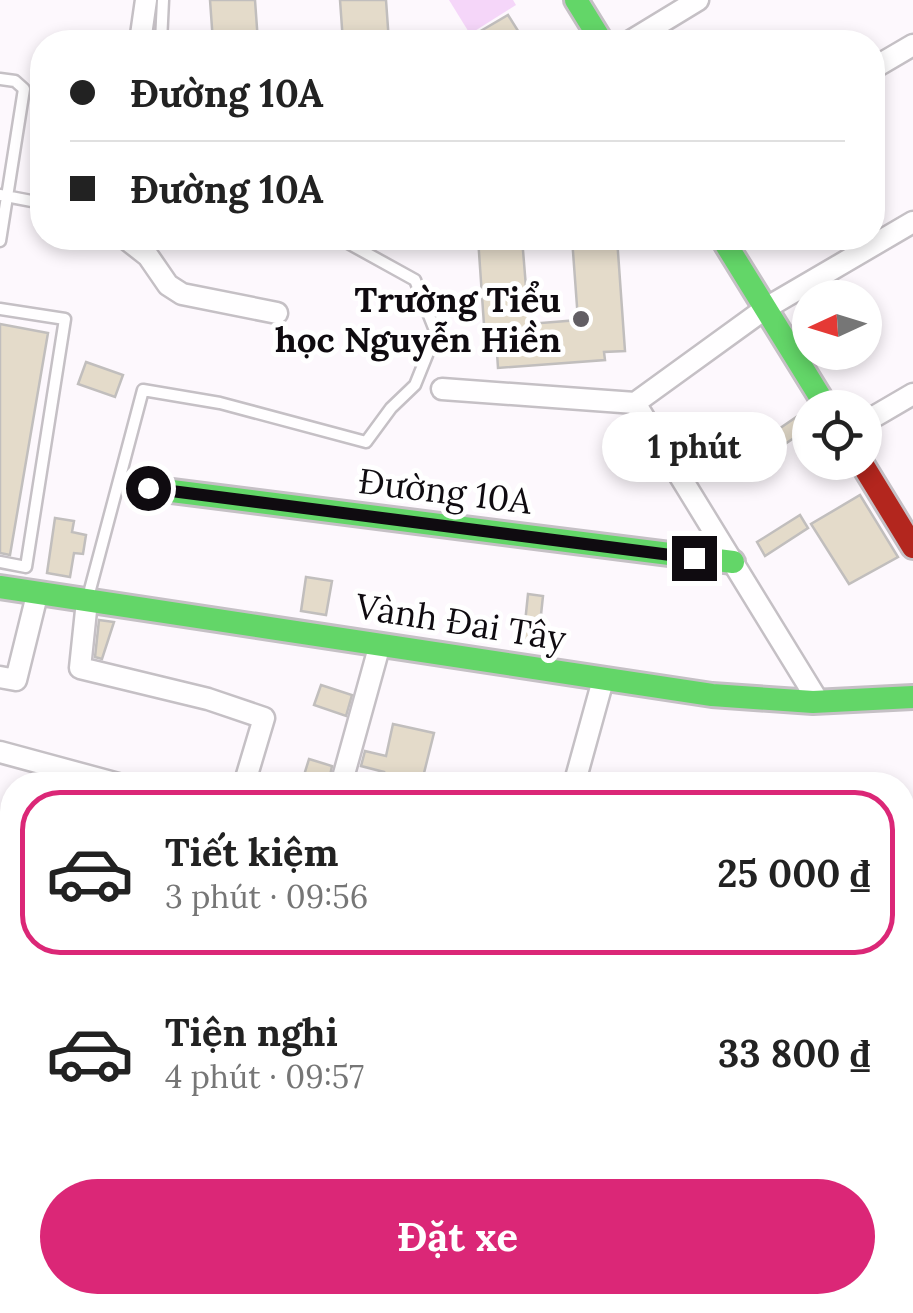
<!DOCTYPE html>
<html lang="vi">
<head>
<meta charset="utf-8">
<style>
	:root { --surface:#fff; --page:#f2f2f2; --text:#222; --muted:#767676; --line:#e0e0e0; --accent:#db2777 }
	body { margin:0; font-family:Lora,serif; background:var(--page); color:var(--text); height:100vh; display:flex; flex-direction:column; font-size:38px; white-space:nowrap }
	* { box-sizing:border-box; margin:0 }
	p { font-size:32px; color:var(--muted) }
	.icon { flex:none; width:55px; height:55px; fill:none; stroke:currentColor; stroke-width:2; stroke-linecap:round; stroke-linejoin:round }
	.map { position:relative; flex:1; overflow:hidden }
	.panel { position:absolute; left:0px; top:772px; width:915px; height:542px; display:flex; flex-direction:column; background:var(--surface); border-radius:40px 40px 0 0; box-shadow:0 5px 15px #0003 }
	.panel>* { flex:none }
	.guide { position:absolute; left:30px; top:30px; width:855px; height:220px; border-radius:40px; box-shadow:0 5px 15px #0003; display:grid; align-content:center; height:220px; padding:0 40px; background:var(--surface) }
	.needle { width:65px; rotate:266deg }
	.tools { position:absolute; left:792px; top:280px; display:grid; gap:20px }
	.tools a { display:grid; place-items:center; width:90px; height:90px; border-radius:50%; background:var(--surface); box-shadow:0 5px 15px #0003; font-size:50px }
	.end { position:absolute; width:45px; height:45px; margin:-22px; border:12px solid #0f0b10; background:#fff; box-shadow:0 0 0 5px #fff }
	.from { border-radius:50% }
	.bubble { position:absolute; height:70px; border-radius:35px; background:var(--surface); box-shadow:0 5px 15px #0003; font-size:32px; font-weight:700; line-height:70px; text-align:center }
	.guide b { display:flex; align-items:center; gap:35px; height:95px; font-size:38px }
	.guide b+b { border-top:2px solid var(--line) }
	.guide i { width:25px; height:25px; background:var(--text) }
	ul { padding:18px 0 0; list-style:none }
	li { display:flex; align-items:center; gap:30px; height:165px; margin:0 20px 15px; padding:0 20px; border:5px solid transparent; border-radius:40px }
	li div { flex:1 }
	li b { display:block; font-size:38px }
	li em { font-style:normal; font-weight:700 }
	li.selected { border-color:var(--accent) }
	li>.icon { width:90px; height:90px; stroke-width:1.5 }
	.button { display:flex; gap:20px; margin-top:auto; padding:20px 40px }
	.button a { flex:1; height:115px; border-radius:60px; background:var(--accent); color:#fff; font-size:40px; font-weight:700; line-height:115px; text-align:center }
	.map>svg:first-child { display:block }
	.green { fill:#f5d6f9 }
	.building { fill:#e4dbca; stroke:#c1bebd; stroke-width:2.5 }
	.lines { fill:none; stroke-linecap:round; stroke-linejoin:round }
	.lane-casing { stroke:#c5c0c5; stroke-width:15 }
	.street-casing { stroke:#c5c0c5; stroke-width:25 }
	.fast-casing { stroke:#c5c0c5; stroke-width:28 }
	.jam-casing { stroke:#c5c0c5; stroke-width:28 }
	.lane { stroke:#fffeff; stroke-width:10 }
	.street { stroke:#fffeff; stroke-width:20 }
	.fast { stroke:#63d668; stroke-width:22 }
	.jam { stroke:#b3261e; stroke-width:22 }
	.route { stroke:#0f0b10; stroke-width:12 }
	.poi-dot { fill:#625e63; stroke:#fff; stroke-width:4 }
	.labels { text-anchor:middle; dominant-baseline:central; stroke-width:10; stroke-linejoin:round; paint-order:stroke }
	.poi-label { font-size:35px; font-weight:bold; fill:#0f0b10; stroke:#fff; text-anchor:end }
	.street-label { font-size:35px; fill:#0f0b10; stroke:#fff }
</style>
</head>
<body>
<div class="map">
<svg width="913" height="1313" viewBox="0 0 913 1313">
	<rect width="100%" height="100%" fill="#fdf8fd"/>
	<!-- green -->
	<path class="green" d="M449,0H513L516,5L470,34Z"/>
	<!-- building -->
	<path class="building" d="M210,0H255L258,42H213Z
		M340,0H386L389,42H343Z
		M508,15L525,42H462Z
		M478,238H522L529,324L578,320L572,238H617L625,351L604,352L605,360L498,368L497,353L486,354Z
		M0,324L48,333L10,555L0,553Z
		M86,362L123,375L115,397L78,384Z
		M805,411L810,427L766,457L757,444Z
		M860,495L898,557L849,584L811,524Z
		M800,515L808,528L765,556L757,542Z
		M55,518L74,521L72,532L86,535L83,554L74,553L70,577L47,573Z
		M306,577L332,581L326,615L301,611Z
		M528,594L543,596L538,643L523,642Z
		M99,620L114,622L102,659L95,657Z
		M321,685L352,695L346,716L314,705Z
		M393,724L434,733L421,785H381L384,772L361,766L365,751L386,756Z
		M309,759L332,766L328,785H301Z"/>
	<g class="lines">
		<defs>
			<path id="lane" d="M161,42L163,0
				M0,79L15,81L24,89L0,241
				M0,195L42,203
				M0,309L65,319L26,567L0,562
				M87,601L143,390L220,403L366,442L391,408L415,385L436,333L415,280L339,238
				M364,1302L404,1313
				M213,1313L216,1302
				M320,1313L322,1302"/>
			<path id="street" d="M140,42L146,0
				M629,42L698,0
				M872,69L913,45
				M125,238L148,256L168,285L182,294L277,313
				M442,389L635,403L766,308L913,222
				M635,403L818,701
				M865,422L913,394
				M87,601L80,668L208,699L264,718L244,785
				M0,677L16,680L37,595
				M0,752L122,785
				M341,785L380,644
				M574,785L603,680
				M902,847L913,848
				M0,877L12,881
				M902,918L913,882
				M0,1156L12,1159
				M902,1156L913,1143
				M902,1215L913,1221
				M587,1302L607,1313
				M0,1312L3,1313
				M87,1313L90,1302
				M421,1313L424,1302
				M772,1313L777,1302"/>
			<path id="fast" d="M576,0L602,42
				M722,238L827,408
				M148,488L733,562
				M0,587L712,695L813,702L913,697"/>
			<path id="jam" d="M861,462L913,547"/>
		</defs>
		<!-- lane casing -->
		<use href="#lane" class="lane-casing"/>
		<!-- street casing -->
		<use href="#street" class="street-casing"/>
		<!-- fast casing -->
		<use href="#fast" class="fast-casing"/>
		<!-- jam casing -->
		<use href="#jam" class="jam-casing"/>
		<!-- lane -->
		<use href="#lane" class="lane"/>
		<!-- street -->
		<use href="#street" class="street"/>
		<!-- fast -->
		<use href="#fast" class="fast"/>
		<!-- jam -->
		<use href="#jam" class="jam"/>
	</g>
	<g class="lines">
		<!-- route -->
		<path class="route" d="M148,488L694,558"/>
	</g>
	<!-- markers -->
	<circle class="poi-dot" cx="581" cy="319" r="10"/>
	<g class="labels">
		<!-- poi labels -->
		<g class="poi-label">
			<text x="561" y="299">Trường Tiểu<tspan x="561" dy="40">học Nguyễn Hiền</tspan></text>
		</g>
		<!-- street labels -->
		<g class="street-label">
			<text transform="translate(445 491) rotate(7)">Đường 10A</text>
			<text transform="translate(461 622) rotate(9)">Vành Đai Tây</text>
		</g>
	</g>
</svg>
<div class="tools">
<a><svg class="needle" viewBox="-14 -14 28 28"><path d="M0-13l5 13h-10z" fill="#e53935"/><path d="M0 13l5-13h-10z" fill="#767676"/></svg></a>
<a><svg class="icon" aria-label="locate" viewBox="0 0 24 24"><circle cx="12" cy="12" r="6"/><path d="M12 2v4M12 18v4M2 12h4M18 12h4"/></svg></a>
</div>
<i class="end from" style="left:148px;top:488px"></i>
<i class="end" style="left:694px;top:558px"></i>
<div class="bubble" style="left:602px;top:412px;width:185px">1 phút</div>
<div class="guide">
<b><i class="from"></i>Đường 10A</b>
<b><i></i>Đường 10A</b>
</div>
<section class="panel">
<ul>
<li class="selected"><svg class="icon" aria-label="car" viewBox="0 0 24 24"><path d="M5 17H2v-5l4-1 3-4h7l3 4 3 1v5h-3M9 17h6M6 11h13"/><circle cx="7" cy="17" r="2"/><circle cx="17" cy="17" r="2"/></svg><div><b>Tiết kiệm</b><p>3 phút · 09:56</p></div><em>25 000 ₫</em></li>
<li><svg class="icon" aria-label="car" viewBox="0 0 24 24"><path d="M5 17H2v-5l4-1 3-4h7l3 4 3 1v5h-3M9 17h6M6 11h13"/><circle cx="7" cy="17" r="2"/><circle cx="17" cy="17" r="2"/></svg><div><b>Tiện nghi</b><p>4 phút · 09:57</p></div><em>33 800 ₫</em></li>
</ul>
<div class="button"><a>Đặt xe</a></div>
</section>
</div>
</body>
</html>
